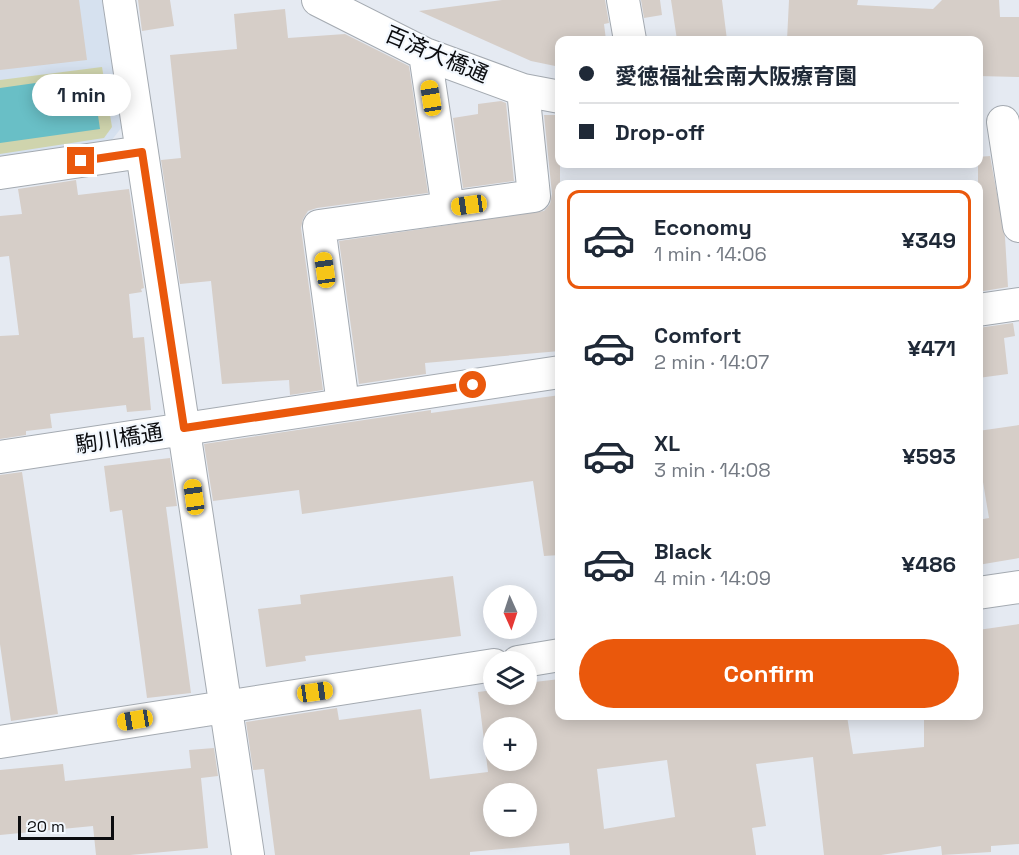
<!DOCTYPE html>
<html lang="en">
<head>
<meta charset="utf-8">
<style>
	:root { --surface:#fff; --page:#f2f2f3; --text:#1f2937; --muted:#747a83; --line:#e0e1e3; --accent:#ea580c }
	body { margin:0; font-family:"Space Grotesk","Noto Sans JP",sans-serif; background:var(--page); color:var(--text); height:100vh; display:flex; flex-direction:column; font-size:22px; white-space:nowrap }
	* { box-sizing:border-box; margin:0 }
	p { font-size:20px; color:var(--muted) }
	.icon { flex:none; width:33px; height:33px; fill:none; stroke:currentColor; stroke-width:2; stroke-linecap:round; stroke-linejoin:round }
	.map { position:relative; flex:1; overflow:hidden }
	.side { position:absolute; left:555px; top:180px; width:428px; height:540px; display:flex; flex-direction:column; background:var(--surface); border-radius:12px; box-shadow:0 3px 15px #0003 }
	.side>* { flex:none }
	.banner { position:absolute; left:555px; top:36px; width:428px; height:132px; border-radius:12px; box-shadow:0 3px 15px #0003; display:grid; align-content:center; height:132px; padding:0 24px; background:var(--surface) }
	.needle { width:39px; rotate:177deg }
	.tools { position:absolute; left:483px; top:585px; display:grid; gap:12px }
	.tools a { display:grid; place-items:center; width:54px; height:54px; border-radius:50%; background:var(--surface); box-shadow:0 3px 15px #0003; font-size:30px }
	.scale { position:absolute; left:18px; bottom:15px; width:96px; box-sizing:border-box; padding-left:6px; border:3px solid #0b0c0f; border-top:0; font-size:16px; line-height:21px; white-space:nowrap; color:#0b0c0f; -webkit-text-stroke:4px #f3f8fe; paint-order:stroke }
	.end { position:absolute; width:27px; height:27px; margin:-14px; border:8px solid #ea580c; background:#fff; box-shadow:0 0 0 3px #fff }
	.from { border-radius:50% }
	.bubble { position:absolute; height:42px; border-radius:21px; background:var(--surface); box-shadow:0 3px 15px #0003; font-size:20px; font-weight:800; line-height:42px; text-align:center }
	.car { position:absolute; width:18px; height:36px; margin:-18px -9px; border-radius:8px; box-shadow:0 0 4px 2px #0007; background:linear-gradient(#f5c518 24%,#345 0 40%,#f5c518 0 76%,#345 0 86%,#f5c518 0) }
	.banner b { display:flex; align-items:center; gap:21px; height:57px; font-size:22px }
	.banner b+b { border-top:2px solid var(--line) }
	.banner i { width:15px; height:15px; background:var(--text) }
	ul { padding:10px 0 0; list-style:none }
	li { display:flex; align-items:center; gap:18px; height:99px; margin:0 12px 9px; padding:0 12px; border:3px solid transparent; border-radius:12px }
	li div { flex:1 }
	li b { display:block; font-size:22px }
	li em { font-style:normal; font-weight:800 }
	li.current { border-color:var(--accent) }
	li>.icon { width:54px; height:54px; stroke-width:1.5 }
	.button { display:flex; gap:12px; margin-top:auto; padding:12px 24px }
	.button a { flex:1; height:69px; border-radius:36px; background:var(--accent); color:#fff; font-size:24px; font-weight:800; line-height:69px; text-align:center }
	.map>svg:first-child { display:block }
	.built { fill:#d6e1ef }
	.green { fill:#cfd4ad }
	.water { fill:#69bfc6 }
	.building { fill:#d6cec8; fill-rule:evenodd }
	.lines { fill:none; stroke-linecap:round; stroke-linejoin:round }
	.minor-casing { stroke:#a4aab1; stroke-width:34 }
	.minor { stroke:#fff; stroke-width:32 }
	.route { stroke:#ea580c; stroke-width:8 }
	.labels { text-anchor:middle; dominant-baseline:central; stroke-width:4.5; stroke-linejoin:round; paint-order:stroke }
	.street-label { font-size:22px; fill:#0b0c0f; stroke:#f3f8fe }
</style>
</head>
<body>
<div class="map">
<svg width="1019" height="855" viewBox="0 0 1019 855">
	<rect width="100%" height="100%" fill="#e5eaf2"/>
	<!-- built -->
	<path class="built" d="M0,0H102L122,127L111,141L0,158Z"/>
	<!-- green -->
	<path class="green" d="M102,67L112,127L104,138L0,154V80Z"/>
	<!-- water -->
	<path class="water" d="M92,75L100,129L0,143V88Z"/>
	<!-- building -->
	<path class="building" d="M0,0H79L87,60L0,70Z
		M138,0H170L174,26L142,31Z
		M502,0H605L609,23L604,24L606,40H560V67L531,61L419,11Z
		M641,0H660L662,15L644,18Z
		M671,0H722L727,40H677Z
		M789,0H858L857,5L933,9L942,0H999L1000,17H1019V77L978,76V40H787Z
		M285,9L288,38L345,34L409,66L428,193L317,208L308,211L303,219L301,228L323,390L290,395L289,380L222,384L211,281L180,284L161,160L181,158L170,55L237,49L234,14Z
		M501,101L506,103L514,181L463,188L453,118L478,114V104Z
		M544,115H560V351L425,363L426,374L359,384L339,241L544,211L550,204L552,194Z
		M990,156L1005,237L1008,287L978,292V157Z
		M76,180L78,195L129,189L144,288L141,289L142,292L129,294L133,338L144,337L151,410L127,412L126,405L50,414L52,428L26,431V435L0,439V336L19,335L9,256L0,257V216L22,214L18,189Z
		M1013,323L1015,336L1004,338L1008,374L978,378V328Z
		M560,395V555L544,556L533,481L302,514L299,490L213,501L204,444L431,410V413Z
		M1019,425V558L978,565V520L989,518L981,470L978,471V431Z
		M170,458L177,506L166,507L191,693L147,698L122,510L110,512L104,466Z
		M22,472L58,714L11,721L0,644V475Z
		M453,576L461,636L305,656L306,661L266,667L258,609L301,604L300,595Z
		M1019,624V844L991,846V852L942,855L941,846L881,855H824L813,757L756,764L766,826L752,828L756,855H570L569,843L470,852V855H275L264,769L253,770L246,722L337,708L339,720L421,709L430,779L488,772L478,692L494,690V694H526V683L560,679V716H847L853,754L924,747V716H978V630ZM494,728H526V760H494ZM667,760L675,817L604,829L597,769ZM494,794H526V826H494Z
		M214,748L218,776L201,778L208,848L130,855H96L93,826L0,835V770L63,764L65,781L191,768L189,750Z"/>
	<g class="lines">
		<defs>
			<path id="minor" d="M119,0L248,855
				M318,0L425,54L523,90L560,97
				M623,0L630,40
				M425,54L448,208
				M1003,122L1019,226
				M0,173L142,152
				M978,310L1019,304
				M343,404L319,226L534,196L523,90
				M0,457L560,372
				M978,593L1019,587
				M518,662L560,655
				M0,742L494,665"/>
		</defs>
		<!-- minor casing -->
		<use href="#minor" class="minor-casing"/>
		<!-- minor -->
		<use href="#minor" class="minor"/>
	</g>
	<g class="lines">
		<!-- route -->
		<path class="route" d="M81,161L142,152L184,428L473,385"/>
	</g>
	<g class="labels">
		<!-- street labels -->
		<g class="street-label">
			<text transform="translate(437 54) rotate(23)">百済大橋通</text>
			<text transform="translate(119 438) rotate(-9)">駒川橋通</text>
		</g>
	</g>
</svg>
<div class="tools">
<a><svg class="needle" viewBox="-14 -14 28 28"><path d="M0-13l5 13h-10z" fill="#e53935"/><path d="M0 13l5-13h-10z" fill="#747a83"/></svg></a>
<a><svg class="icon" aria-label="layers" viewBox="0 0 24 24"><path d="M12 4l9 5-9 5-9-5zM3 14l9 5 9-5"/></svg></a>
<a>+</a>
<a>−</a>
</div>
<div class="scale">20 m</div>
<i class="end from" style="left:473px;top:385px"></i>
<i class="end" style="left:81px;top:161px"></i>
<div class="bubble" style="left:32px;top:74px;width:99px">1 min</div>
<i class="car" style="left:431px;top:98px;rotate:351deg"></i>
<i class="car" style="left:469px;top:205px;rotate:262deg"></i>
<i class="car" style="left:325px;top:270px;rotate:352deg"></i>
<i class="car" style="left:194px;top:497px;rotate:352deg"></i>
<i class="car" style="left:315px;top:692px;rotate:82deg"></i>
<i class="car" style="left:135px;top:720px;rotate:261deg"></i>
<div class="banner">
<b><i class="from"></i>愛徳福祉会南大阪療育園</b>
<b><i></i>Drop-off</b>
</div>
<section class="side">
<ul>
<li class="current"><svg class="icon" aria-label="car" viewBox="0 0 24 24"><path d="M5 17H2v-5l4-1 3-4h7l3 4 3 1v5h-3M9 17h6M6 11h13"/><circle cx="7" cy="17" r="2"/><circle cx="17" cy="17" r="2"/></svg><div><b>Economy</b><p>1 min · 14:06</p></div><em>¥349</em></li>
<li><svg class="icon" aria-label="car" viewBox="0 0 24 24"><path d="M5 17H2v-5l4-1 3-4h7l3 4 3 1v5h-3M9 17h6M6 11h13"/><circle cx="7" cy="17" r="2"/><circle cx="17" cy="17" r="2"/></svg><div><b>Comfort</b><p>2 min · 14:07</p></div><em>¥471</em></li>
<li><svg class="icon" aria-label="car" viewBox="0 0 24 24"><path d="M5 17H2v-5l4-1 3-4h7l3 4 3 1v5h-3M9 17h6M6 11h13"/><circle cx="7" cy="17" r="2"/><circle cx="17" cy="17" r="2"/></svg><div><b>XL</b><p>3 min · 14:08</p></div><em>¥593</em></li>
<li><svg class="icon" aria-label="car" viewBox="0 0 24 24"><path d="M5 17H2v-5l4-1 3-4h7l3 4 3 1v5h-3M9 17h6M6 11h13"/><circle cx="7" cy="17" r="2"/><circle cx="17" cy="17" r="2"/></svg><div><b>Black</b><p>4 min · 14:09</p></div><em>¥486</em></li>
</ul>
<div class="button"><a>Confirm</a></div>
</section>
</div>
</body>
</html>
